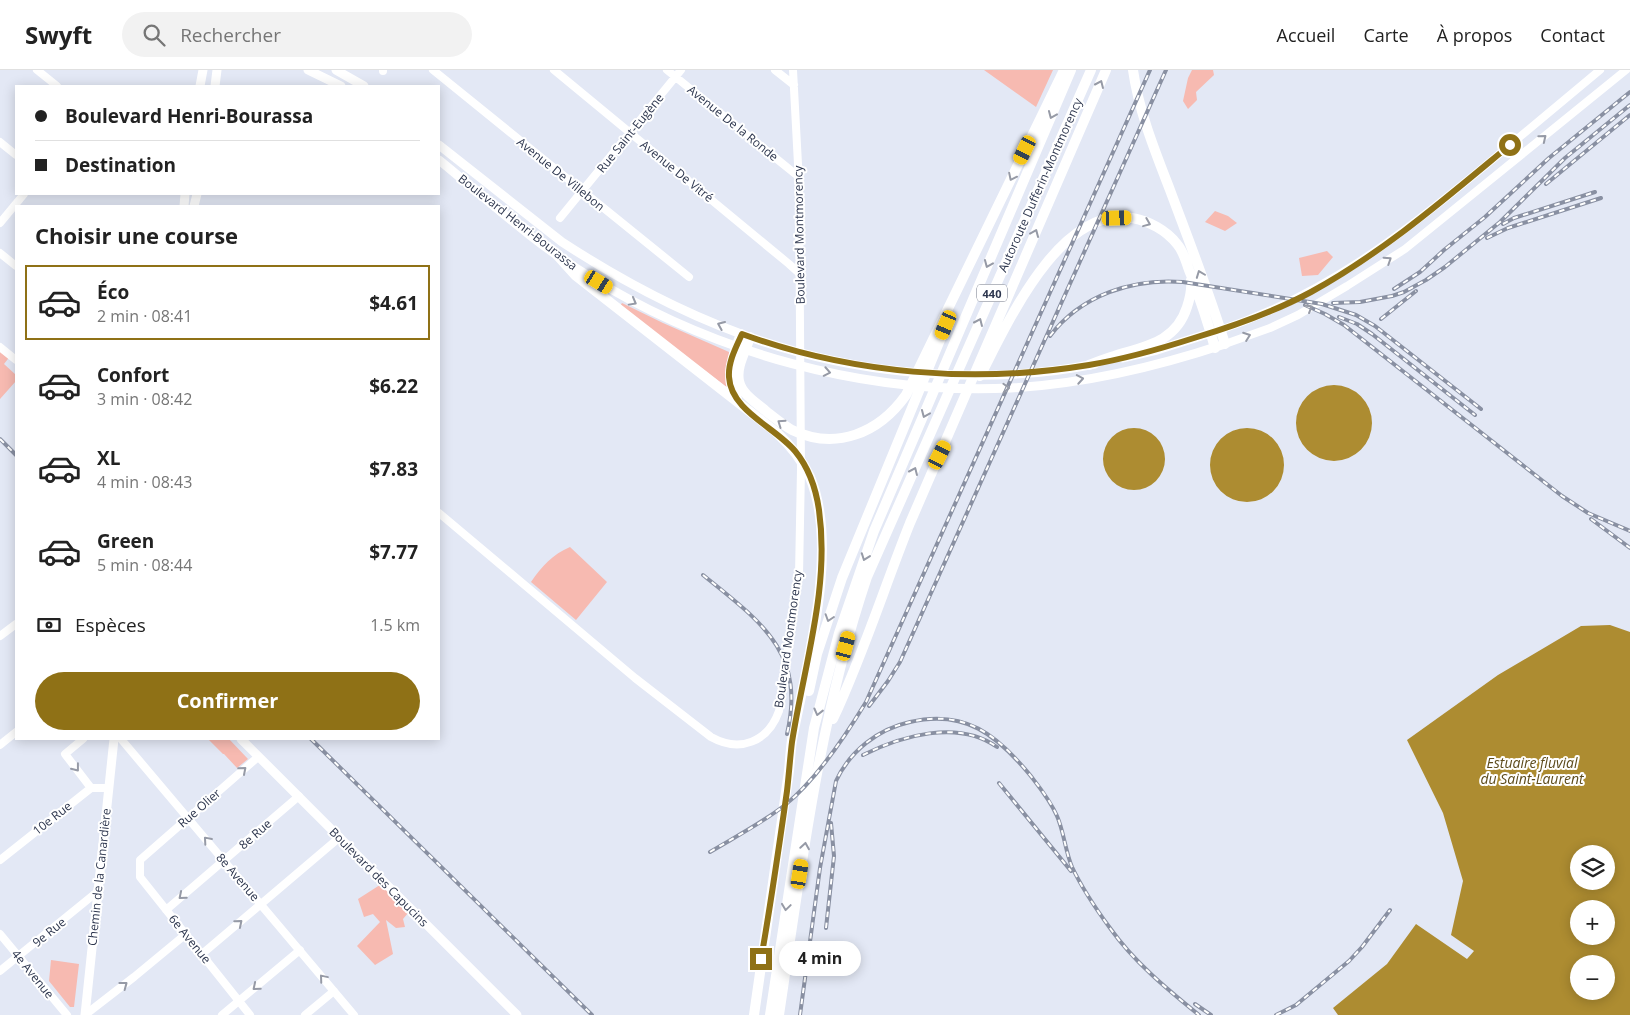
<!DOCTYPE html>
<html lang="fr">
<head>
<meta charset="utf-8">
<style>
	:root { --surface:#fff; --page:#f2f2f2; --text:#222; --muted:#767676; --line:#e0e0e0; --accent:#8f7116 }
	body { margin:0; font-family:"Open Sans",sans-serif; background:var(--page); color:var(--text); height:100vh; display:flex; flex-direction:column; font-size:19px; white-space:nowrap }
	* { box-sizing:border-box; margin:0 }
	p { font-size:16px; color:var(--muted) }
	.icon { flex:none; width:28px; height:28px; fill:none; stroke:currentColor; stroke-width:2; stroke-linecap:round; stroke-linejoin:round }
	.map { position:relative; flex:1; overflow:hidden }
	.side { position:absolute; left:15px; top:135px; width:425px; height:535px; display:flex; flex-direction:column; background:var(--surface); border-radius:0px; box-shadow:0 2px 12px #0003 }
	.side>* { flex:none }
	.guide { position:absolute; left:15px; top:15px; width:425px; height:110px; border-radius:0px; box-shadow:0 2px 12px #0003; display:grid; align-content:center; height:110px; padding:0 20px; background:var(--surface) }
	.controls { position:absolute; left:1570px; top:775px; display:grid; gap:10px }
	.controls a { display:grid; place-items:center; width:45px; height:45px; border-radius:50%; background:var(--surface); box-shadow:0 2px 12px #0003; font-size:25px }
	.end { position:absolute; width:22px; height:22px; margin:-11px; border:6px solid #8f7116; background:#fff; box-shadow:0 0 0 2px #fff }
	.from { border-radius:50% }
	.bubble { position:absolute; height:35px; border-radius:18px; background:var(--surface); box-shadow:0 2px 12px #0003; font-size:16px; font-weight:700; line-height:35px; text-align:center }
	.car { position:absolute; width:15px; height:30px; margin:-15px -8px; border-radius:6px; box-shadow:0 0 4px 1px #0007; background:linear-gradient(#f5c518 24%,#345 0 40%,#f5c518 0 76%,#345 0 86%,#f5c518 0) }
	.guide b { display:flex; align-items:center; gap:18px; height:48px; font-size:19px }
	.guide b+b { border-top:1px solid var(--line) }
	.guide i { width:12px; height:12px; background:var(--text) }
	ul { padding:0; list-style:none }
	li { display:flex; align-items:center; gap:15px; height:75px; margin:0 10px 8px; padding:0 10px; border:2px solid transparent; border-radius:0px }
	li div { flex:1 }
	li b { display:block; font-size:19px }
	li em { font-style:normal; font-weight:700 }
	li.selected { border-color:var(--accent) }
	li>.icon { width:45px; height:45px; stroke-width:1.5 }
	h2 { padding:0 20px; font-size:22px; line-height:60px }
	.pay { display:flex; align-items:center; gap:12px; height:55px; padding:0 20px; font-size:19px }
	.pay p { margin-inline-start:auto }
	.cta { display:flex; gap:10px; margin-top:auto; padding:10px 20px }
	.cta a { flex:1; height:58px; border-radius:30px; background:var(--accent); color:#fff; font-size:20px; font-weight:700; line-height:58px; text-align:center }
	header { display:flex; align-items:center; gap:30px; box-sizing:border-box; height:70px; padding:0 25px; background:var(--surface); border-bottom:1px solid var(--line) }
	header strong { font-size:24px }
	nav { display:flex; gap:28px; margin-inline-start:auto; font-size:18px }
	.search { width:350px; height:45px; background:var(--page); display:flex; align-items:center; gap:12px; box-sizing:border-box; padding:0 18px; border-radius:28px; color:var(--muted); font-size:19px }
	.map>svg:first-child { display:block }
	.green { fill:#f7bab1 }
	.water { fill:#ad8c31; fill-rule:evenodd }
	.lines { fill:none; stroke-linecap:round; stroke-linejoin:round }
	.minor { stroke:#fff; stroke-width:8 }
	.major { stroke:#fff; stroke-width:9 }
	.highway { stroke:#fff; stroke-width:10 }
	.rail-casing { stroke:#8990a2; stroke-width:4 }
	.rail { stroke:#fff; stroke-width:2; stroke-dasharray:5.5; stroke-linecap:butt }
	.oneway { stroke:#969aa6 }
	.route { stroke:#8f7116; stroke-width:6 }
	.labels { text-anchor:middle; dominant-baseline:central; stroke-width:4; stroke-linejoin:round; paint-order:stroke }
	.shield { fill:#fff; stroke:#6c7283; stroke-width:1 }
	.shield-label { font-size:11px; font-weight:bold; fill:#2d364e }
	.street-label { font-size:12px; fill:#2d364e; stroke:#fff }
	.water-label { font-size:14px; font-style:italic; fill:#5d4b1b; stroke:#fff }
</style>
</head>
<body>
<header>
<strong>Swyft</strong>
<div class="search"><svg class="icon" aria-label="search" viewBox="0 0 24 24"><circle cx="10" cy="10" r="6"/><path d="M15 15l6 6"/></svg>Rechercher</div>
<nav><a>Accueil</a><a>Carte</a><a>À propos</a><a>Contact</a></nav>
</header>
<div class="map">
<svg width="1630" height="945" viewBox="0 0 1630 945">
	<rect width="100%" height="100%" fill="#e3e8f5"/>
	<!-- green -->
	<path class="green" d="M984,0H1053L1036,37Z
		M1192,0H1213L1214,5L1196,22L1197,30L1188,39L1183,31L1188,8Z
		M1215,141L1228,146L1237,153L1225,161L1205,152Z
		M1327,181L1333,187L1318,205L1302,206L1299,188Z
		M622,233L663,253L729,282V319L620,236Z
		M0,277L11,285L4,294L16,305V311L0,329Z
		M570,477L607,512L576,550L531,512C541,497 553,484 570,477Z
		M208,669H229L248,689L237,698L224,684H223Z
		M383,813L408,843L403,849L405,857L396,858L386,850L393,884L375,895L357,876L380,852L373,844L364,847L358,829Z
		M51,890L79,894L74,937H70L49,911Z"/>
	<!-- water -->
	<path class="water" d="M1296 353a38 38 0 1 1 76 0a38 38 0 1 1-76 0Z
		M1103 389a31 31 0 1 1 62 0a31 31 0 1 1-62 0Z
		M1210 395a37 37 0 1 1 74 0a37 37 0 1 1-74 0Z
		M1610,555L1630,562V945H1338L1333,938L1387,894L1416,854L1467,889L1474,881L1451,865L1463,811L1443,743L1407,670L1498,605L1581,556ZM1579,784H1606V811H1579ZM1579,839H1606V866H1579ZM1579,894H1606V921H1579Z"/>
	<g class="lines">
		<!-- minor -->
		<path class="minor" d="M37,0L57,16
			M433,0L689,207
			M554,0L789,194L799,203
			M667,0L799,107
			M775,0L794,15
			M383,1V0
			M0,72L16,85
			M560,148L681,0
			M0,153L24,124
			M0,183L16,196
			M1220,260C1325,225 1403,164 1486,95C1524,63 1562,32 1600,0
			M1225,274L1270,258L1298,245L1347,216L1405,179L1626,0
			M0,277L16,290
			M439,443L635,608L711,667C740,683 768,672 779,641L799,505L801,399L799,113L793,0
			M0,566L16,554
			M83,669L65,684L91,718H96
			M121,669L354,945
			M0,675L16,662
			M0,790L91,718H108
			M166,840L299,726
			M0,864L67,945
			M202,884L340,767
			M0,901L97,822
			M85,945L134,907L186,864
			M222,945L300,880
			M250,945L140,807V790L258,687
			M305,945L334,921"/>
		<!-- major -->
		<path class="major" d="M308,0L341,16
			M336,0L364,16
			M200,16L203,0
			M215,16L217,0
			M439,75L562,172C634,219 715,260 798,282C890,307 1001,313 1095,294
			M439,90C487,129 534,173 587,205C713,283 864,325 1011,318C1083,314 1156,297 1225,274
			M184,136L185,124
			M194,136L197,124
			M1122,288L1157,280L1220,260
			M241,669L517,945
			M85,945L114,669"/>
		<!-- highway -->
		<path class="highway" d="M1133,0C1139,42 1155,81 1170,120C1189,171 1209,222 1225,274
			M557,185L575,205L776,362C790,375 802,389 810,407C840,479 806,596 792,670C790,683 790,696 788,708L754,945
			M750,267C746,281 736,296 739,311C742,325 757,333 767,342C775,348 783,355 792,360C836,381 879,363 906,325L1064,0
			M1089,295C1097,292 1106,288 1114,286C1146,276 1176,272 1187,237C1190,228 1192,219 1191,210
			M980,306C1007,255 1059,135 1132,148C1149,151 1166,160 1177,174C1185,183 1186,194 1191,205C1200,229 1208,253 1215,278
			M737,329C723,307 733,286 741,264
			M809,621L817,584L842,508L942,265
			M833,649C863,585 884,518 910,453L1106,0
			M770,945L814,658L839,563L874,461L1071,0
			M779,945C801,798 819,649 867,507L1091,0"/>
		<defs>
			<path id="rail" d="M1546,114L1630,45
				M1503,154L1514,148L1595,122
				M1487,168L1508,158L1601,128
				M1394,219L1420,202L1444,180L1485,147L1549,88L1630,22
				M1333,233L1360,232L1392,226L1404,222L1426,210L1445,197L1500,152L1565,88L1630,35
				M1305,235L1325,244L1344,255L1562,426L1588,443L1630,461
				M1339,247L1357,254L1372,264L1475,345
				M1381,249L1416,221
				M1050,266C1081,225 1133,208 1183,212L1322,234L1356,245L1375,256L1481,339
				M0,369L16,385
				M1591,449L1630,478
				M703,505C761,552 806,582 787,664
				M869,636L888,611L900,592L1166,0
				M311,669L592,945
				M863,685C901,666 958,649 997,677
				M999,713L1071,801
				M710,782C735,767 762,753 785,735C815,711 846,665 866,632L1150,0
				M826,858L834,786L831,753
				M1195,934L1211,945
				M800,945L820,798L836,711C850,681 878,659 910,652C965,639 997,665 1030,705C1040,718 1050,730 1057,746C1064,762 1065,780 1072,797C1082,818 1096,839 1110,858C1134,892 1167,919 1199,945
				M1276,945L1296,935L1349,891L1362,877L1390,840"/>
		</defs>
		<!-- rail casing -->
		<use href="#rail" class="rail-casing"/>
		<!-- rail -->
		<use href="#rail" class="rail"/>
	</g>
	<!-- one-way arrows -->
	<defs><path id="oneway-chevron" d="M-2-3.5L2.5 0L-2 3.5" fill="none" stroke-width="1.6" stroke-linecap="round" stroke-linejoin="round" transform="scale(1.25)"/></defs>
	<g class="oneway">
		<use href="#oneway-chevron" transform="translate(1100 14) rotate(-66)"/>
		<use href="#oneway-chevron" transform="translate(1052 45) rotate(113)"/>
		<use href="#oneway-chevron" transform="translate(1543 68) rotate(-39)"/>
		<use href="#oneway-chevron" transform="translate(1012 107) rotate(116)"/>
		<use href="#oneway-chevron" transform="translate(1147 153) rotate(22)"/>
		<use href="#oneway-chevron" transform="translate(1035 163) rotate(-67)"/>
		<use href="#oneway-chevron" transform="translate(1388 190) rotate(-33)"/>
		<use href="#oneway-chevron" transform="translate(988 194) rotate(113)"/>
		<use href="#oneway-chevron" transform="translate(1200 204) rotate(-111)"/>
		<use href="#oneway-chevron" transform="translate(633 232) rotate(29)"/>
		<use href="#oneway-chevron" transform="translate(1309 238) rotate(-30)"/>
		<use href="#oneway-chevron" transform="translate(979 252) rotate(-66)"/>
		<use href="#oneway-chevron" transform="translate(721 255) rotate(-157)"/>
		<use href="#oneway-chevron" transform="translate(1247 266) rotate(-20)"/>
		<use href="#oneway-chevron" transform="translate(827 302) rotate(11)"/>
		<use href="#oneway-chevron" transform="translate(1080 309) rotate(-10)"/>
		<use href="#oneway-chevron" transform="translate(1006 318) rotate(-2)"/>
		<use href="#oneway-chevron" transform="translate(925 344) rotate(113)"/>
		<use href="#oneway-chevron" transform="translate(781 353) rotate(-145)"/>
		<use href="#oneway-chevron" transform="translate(914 401) rotate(-66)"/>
		<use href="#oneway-chevron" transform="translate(865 487) rotate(110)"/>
		<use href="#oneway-chevron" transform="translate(829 548) rotate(108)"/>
		<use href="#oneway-chevron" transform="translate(818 642) rotate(104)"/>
		<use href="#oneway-chevron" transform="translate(76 698) rotate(52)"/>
		<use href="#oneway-chevron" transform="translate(243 700) rotate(-41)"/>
		<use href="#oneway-chevron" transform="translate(207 770) rotate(-131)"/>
		<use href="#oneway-chevron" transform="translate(805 776) rotate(-81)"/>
		<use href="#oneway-chevron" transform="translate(182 826) rotate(140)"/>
		<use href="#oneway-chevron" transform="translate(786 837) rotate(98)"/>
		<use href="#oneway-chevron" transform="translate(239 853) rotate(-40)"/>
		<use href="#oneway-chevron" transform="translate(323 908) rotate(-130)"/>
		<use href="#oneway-chevron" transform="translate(124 915) rotate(-37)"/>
		<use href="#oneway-chevron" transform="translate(256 917) rotate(140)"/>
	</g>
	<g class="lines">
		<!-- route -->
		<path class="route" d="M761,889C771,833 779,777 787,721C789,704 790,688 792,672C804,595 830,518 819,440C816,419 809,398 795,381C775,357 731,341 729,307C728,292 736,277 742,264C851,304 974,314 1089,295C1124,289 1160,279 1194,268C1234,256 1274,242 1311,222C1384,182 1446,128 1510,75"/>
	</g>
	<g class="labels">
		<!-- shield labels -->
		<rect class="shield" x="977" y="214.5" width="30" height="17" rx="4"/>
		<g class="shield-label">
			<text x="992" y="223">440</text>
		</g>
		<!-- street labels -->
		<g class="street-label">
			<text transform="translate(733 53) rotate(39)">Avenue De la Ronde</text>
			<text transform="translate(630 63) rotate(-51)">Rue Saint-Eugène</text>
			<text transform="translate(677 101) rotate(39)">Avenue De Vitré</text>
			<text transform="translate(561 104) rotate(39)">Avenue De Villebon</text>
			<text transform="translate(1040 115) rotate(-66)">Autoroute Dufferin-Montmorency</text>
			<text transform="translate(518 152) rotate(38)">Boulevard Henri-Bourassa</text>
			<text transform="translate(799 165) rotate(-91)">Boulevard Montmorency</text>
			<text transform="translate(788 569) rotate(-82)">Boulevard Montmorency</text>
			<text transform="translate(199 738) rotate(-41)">Rue Olier</text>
			<text transform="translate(52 748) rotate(-38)">10e Rue</text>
			<text transform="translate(255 764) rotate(-41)">8e Rue</text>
			<text transform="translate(99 807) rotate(-84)">Chemin de la Canardière</text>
			<text transform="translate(238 807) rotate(49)">8e Avenue</text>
			<text transform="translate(379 807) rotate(45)">Boulevard des Capucins</text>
			<text transform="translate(49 862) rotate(-39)">9e Rue</text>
			<text transform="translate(190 869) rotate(51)">6e Avenue</text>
			<text transform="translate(33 904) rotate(51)">4e Avenue</text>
		</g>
		<!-- water labels -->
		<g class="water-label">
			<text x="1532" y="692">Estuaire fluvial<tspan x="1532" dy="16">du Saint-Laurent</tspan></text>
		</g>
	</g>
</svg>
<div class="controls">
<a><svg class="icon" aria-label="layers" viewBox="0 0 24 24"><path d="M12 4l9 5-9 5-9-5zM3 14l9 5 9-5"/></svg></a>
<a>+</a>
<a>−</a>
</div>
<i class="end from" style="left:1510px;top:75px"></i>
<i class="end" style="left:761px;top:889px"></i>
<div class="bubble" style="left:779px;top:871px;width:82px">4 min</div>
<i class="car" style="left:1025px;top:80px;rotate:206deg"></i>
<i class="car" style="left:1117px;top:148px;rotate:88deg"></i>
<i class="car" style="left:599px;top:212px;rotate:121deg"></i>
<i class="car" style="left:946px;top:255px;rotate:203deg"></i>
<i class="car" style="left:940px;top:385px;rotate:27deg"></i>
<i class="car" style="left:846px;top:576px;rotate:15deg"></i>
<i class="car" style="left:800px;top:804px;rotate:9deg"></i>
<div class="guide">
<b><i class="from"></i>Boulevard Henri-Bourassa</b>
<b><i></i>Destination</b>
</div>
<section class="side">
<h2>Choisir une course</h2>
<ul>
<li class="selected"><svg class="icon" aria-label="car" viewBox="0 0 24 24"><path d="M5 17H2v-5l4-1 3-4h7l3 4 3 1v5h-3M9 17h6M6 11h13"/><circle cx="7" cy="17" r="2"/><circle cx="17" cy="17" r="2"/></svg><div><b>Éco</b><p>2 min · 08:41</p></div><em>$4.61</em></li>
<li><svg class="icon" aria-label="car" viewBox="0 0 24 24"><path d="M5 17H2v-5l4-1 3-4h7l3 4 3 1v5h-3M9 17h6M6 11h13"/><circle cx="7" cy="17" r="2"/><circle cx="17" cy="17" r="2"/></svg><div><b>Confort</b><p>3 min · 08:42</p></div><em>$6.22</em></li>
<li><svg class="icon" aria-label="car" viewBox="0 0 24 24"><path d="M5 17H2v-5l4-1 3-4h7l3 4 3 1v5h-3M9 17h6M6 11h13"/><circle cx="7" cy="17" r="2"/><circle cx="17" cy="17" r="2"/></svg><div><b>XL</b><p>4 min · 08:43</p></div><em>$7.83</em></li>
<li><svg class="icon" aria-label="car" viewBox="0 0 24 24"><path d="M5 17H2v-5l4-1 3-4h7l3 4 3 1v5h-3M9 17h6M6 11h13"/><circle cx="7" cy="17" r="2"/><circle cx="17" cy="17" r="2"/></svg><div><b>Green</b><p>5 min · 08:44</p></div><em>$7.77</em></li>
</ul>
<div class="pay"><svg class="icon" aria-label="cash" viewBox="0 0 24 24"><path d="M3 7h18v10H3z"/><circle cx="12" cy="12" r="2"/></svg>Espèces<p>1.5 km</p></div>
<div class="cta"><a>Confirmer</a></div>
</section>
</div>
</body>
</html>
